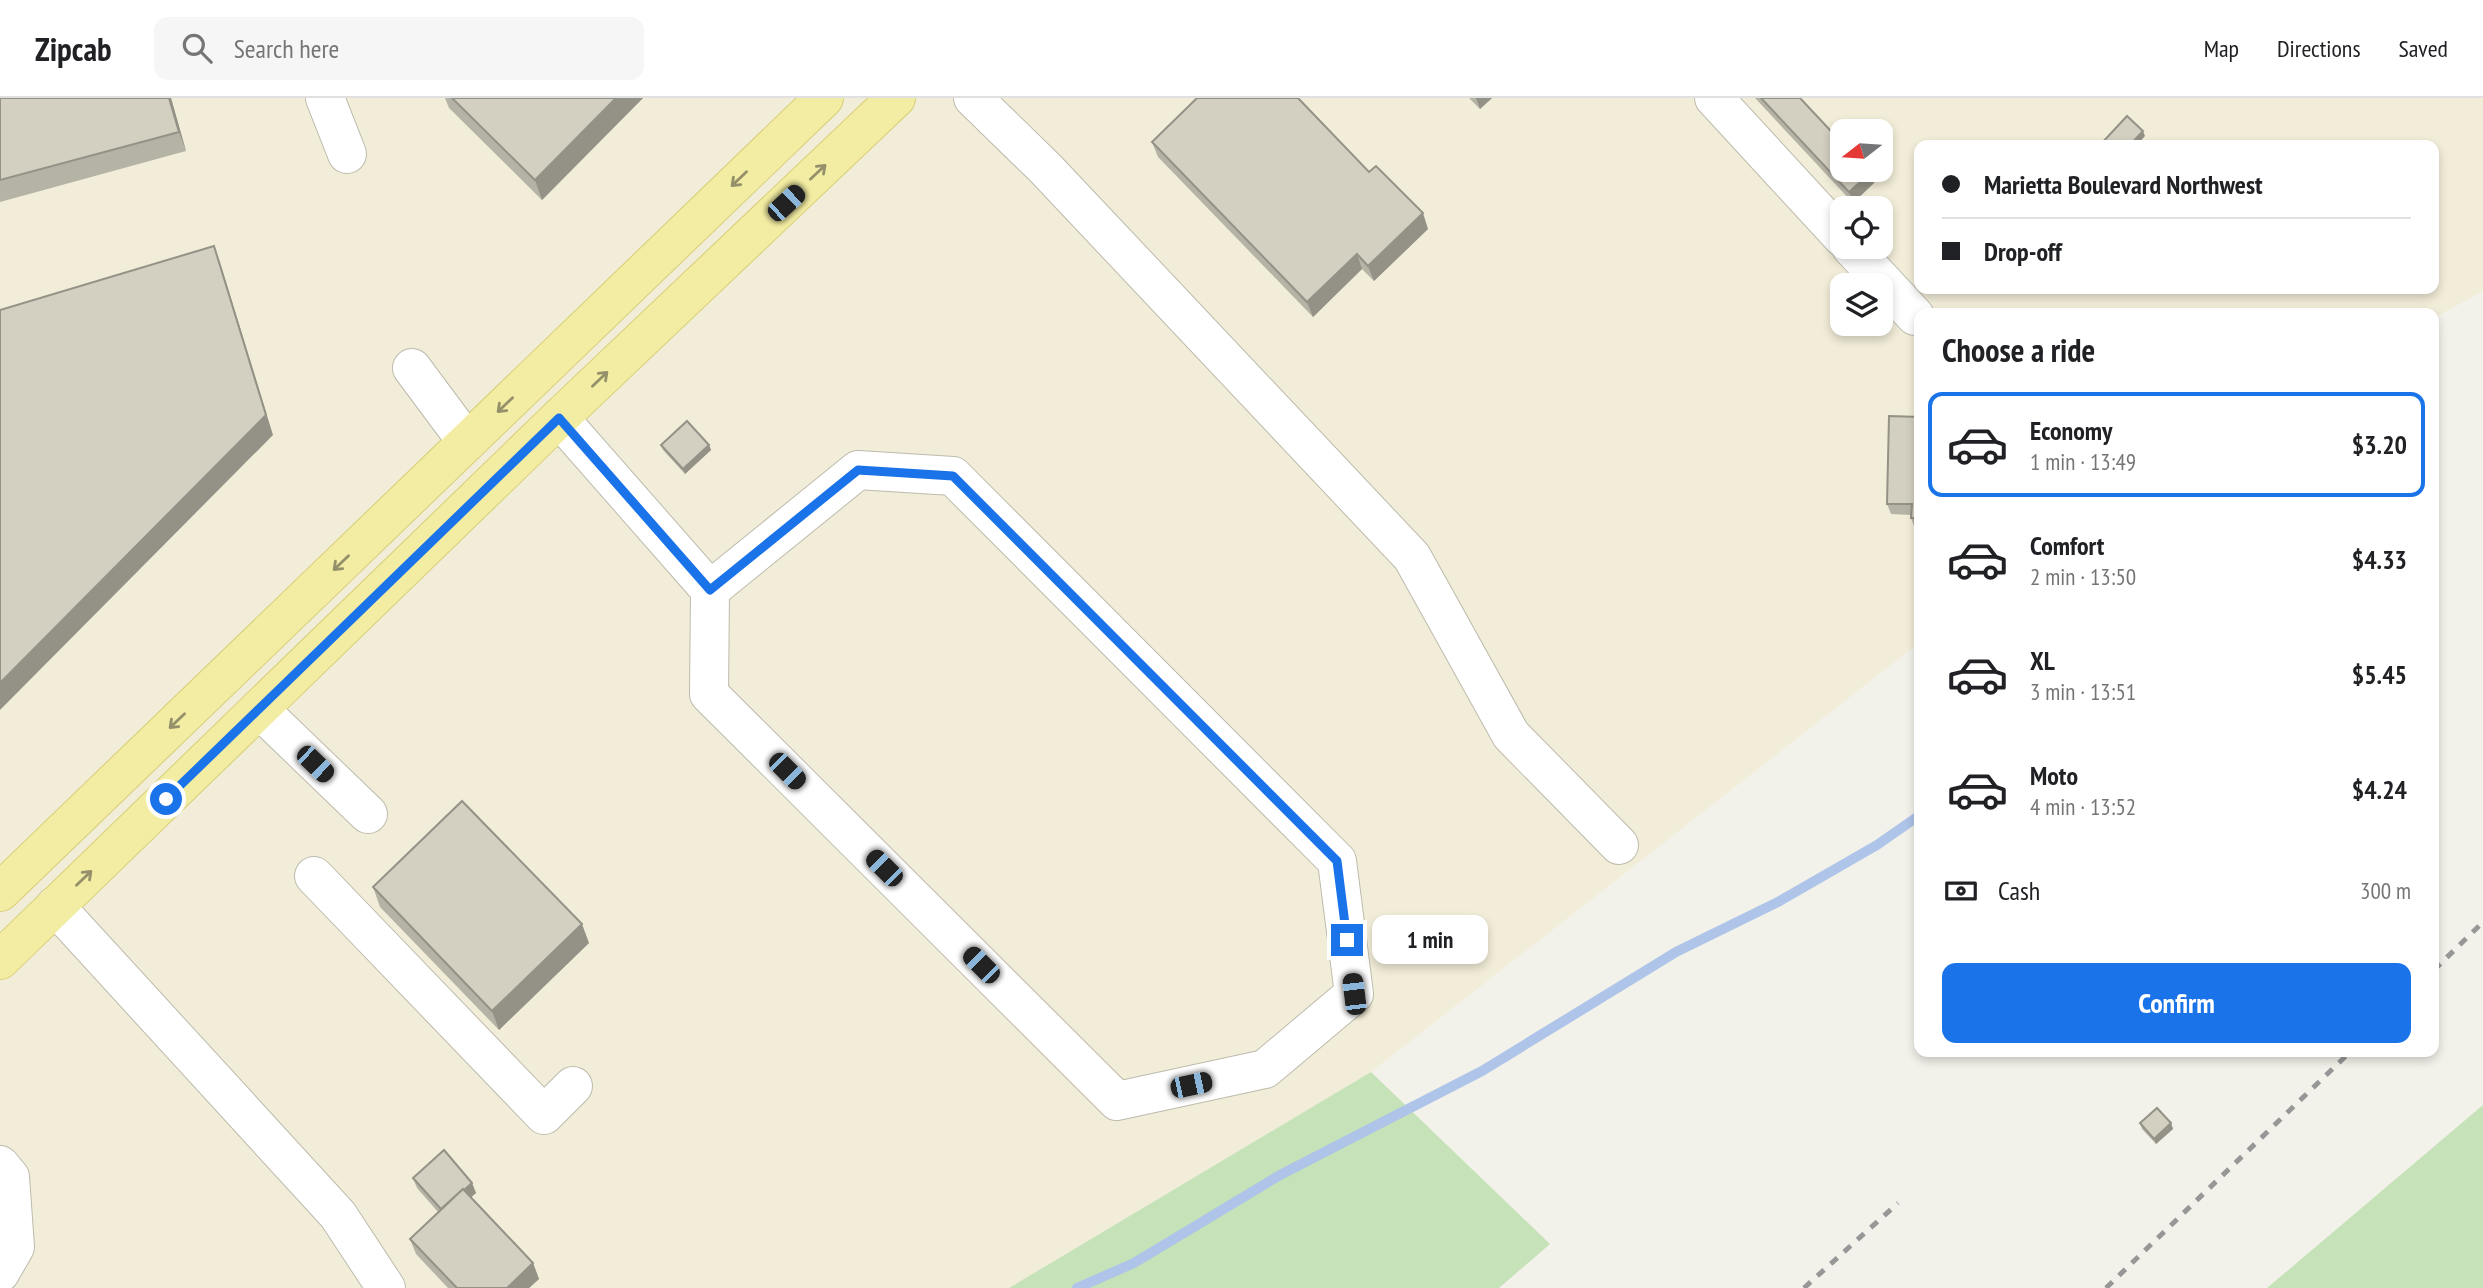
<!DOCTYPE html>
<html lang="en">
<head>
<meta charset="utf-8">
<style>
	:root { --surface:#fff; --page:#f6f6f6; --text:#202124; --muted:#757577; --line:#e0e0e0; --accent:#1a73e8 }
	body { margin:0; font-family:"PT Sans Narrow",sans-serif; background:var(--page); color:var(--text); height:100vh; display:flex; flex-direction:column; font-size:26px; white-space:nowrap }
	* { box-sizing:border-box; margin:0 }
	p { font-size:23px; color:var(--muted) }
	.icon { flex:none; width:38px; height:38px; fill:none; stroke:currentColor; stroke-width:2; stroke-linecap:round; stroke-linejoin:round }
	.map { position:relative; flex:1; overflow:hidden }
	.side { position:absolute; left:1914px; top:210px; width:525px; height:749px; display:flex; flex-direction:column; background:var(--surface); border-radius:14px; box-shadow:0 4px 10px #0003 }
	.side>* { flex:none }
	.hud { position:absolute; left:1914px; top:42px; width:525px; height:154px; border-radius:14px; box-shadow:0 4px 10px #0003; display:grid; align-content:center; height:154px; padding:0 28px; background:var(--surface) }
	.needle { width:46px; rotate:253deg }
	.controls { position:absolute; left:1830px; top:21px; display:grid; gap:14px }
	.controls a { display:grid; place-items:center; width:63px; height:63px; border-radius:14px; background:var(--surface); box-shadow:0 4px 10px #0003; font-size:35px }
	.end { position:absolute; width:32px; height:32px; margin:-16px; border:9px solid #1a73e8; background:#fff; box-shadow:0 0 0 4px #fff }
	.from { border-radius:50% }
	.bubble { position:absolute; height:49px; border-radius:14px; background:var(--surface); box-shadow:0 4px 10px #0003; font-size:23px; font-weight:700; line-height:49px; text-align:center }
	.car { position:absolute; width:21px; height:42px; margin:-21px -10px; border-radius:9px; box-shadow:0 0 5px 2px #0007; background:linear-gradient(#222 24%,#8ab4d8 0 40%,#222 0 76%,#8ab4d8 0 86%,#222 0) }
	.hud b { display:flex; align-items:center; gap:24px; height:66px; font-size:26px }
	.hud b+b { border-top:2px solid var(--line) }
	.hud i { width:18px; height:18px; background:var(--text) }
	ul { padding:0; list-style:none }
	li { display:flex; align-items:center; gap:21px; height:105px; margin:0 14px 10px; padding:0 14px; border:4px solid transparent; border-radius:14px }
	li div { flex:1 }
	li b { display:block; font-size:26px }
	li em { font-style:normal; font-weight:700 }
	li.current { border-color:var(--accent) }
	li>.icon { width:63px; height:63px; stroke-width:1.5 }
	h2 { padding:0 28px; font-size:32px; line-height:84px }
	.pay { display:flex; align-items:center; gap:18px; height:77px; padding:0 28px; font-size:26px }
	.pay p { margin-inline-start:auto }
	.cta { display:flex; gap:14px; margin-top:auto; padding:14px 28px }
	.cta a { flex:1; height:80px; border-radius:14px; background:var(--accent); color:#fff; font-size:28px; font-weight:700; line-height:80px; text-align:center }
	header { display:flex; align-items:center; gap:42px; box-sizing:border-box; height:98px; padding:0 35px; background:var(--surface); border-bottom:2px solid var(--line) }
	header strong { font-size:33px }
	nav { display:flex; gap:38px; margin-inline-start:auto; font-size:24px }
	.search { width:490px; height:63px; background:var(--page); display:flex; align-items:center; gap:18px; box-sizing:border-box; padding:0 24px; border-radius:14px; color:var(--muted); font-size:26px }
	.map>svg:first-child { display:block }
	.commercial { fill:#f2edd8; fill-rule:evenodd }
	.green { fill:#c6e2b8 }
	.lines { fill:none; stroke-linecap:round; stroke-linejoin:round }
	.stream { stroke:#aec4e8; stroke-width:10 }
	.minor-casing { stroke:#bdbbad; stroke-width:40 }
	.major-casing { stroke:#d6ce75; stroke-width:40 }
	.minor { stroke:#fff; stroke-width:38 }
	.major { stroke:#f3eda3; stroke-width:38 }
	.rail { stroke:#979797; stroke-width:5; stroke-dasharray:9 9; stroke-linecap:butt }
	.wall { fill:#b5b3a6 }
	.shaded-wall { fill:#949287 }
	.building { fill:#d3d0c1; stroke:#949287; stroke-width:2 }
	.oneway { stroke:#949069 }
	.route { stroke:#1a73e8; stroke-width:9 }
</style>
</head>
<body>
<header>
<strong>Zipcab</strong>
<div class="search"><svg class="icon" aria-label="search" viewBox="0 0 24 24"><circle cx="10" cy="10" r="6"/><path d="M15 15l6 6"/></svg>Search here</div>
<nav><a>Map</a><a>Directions</a><a>Saved</a></nav>
</header>
<div class="map">
<svg width="2483" height="1190" viewBox="0 0 2483 1190">
	<rect width="100%" height="100%" fill="#f3f2ea"/>
	<!-- commercial -->
	<path class="commercial" d="M0,0H2483V193L2434,220V215H1920V544L1371,974L1009,1190H0ZM1843,33H1881V72H1843ZM1920,47H2434V191H1920ZM1843,110H1881V149H1843ZM1843,187H1881V226H1843Z"/>
	<!-- green -->
	<path class="green" d="M1371,974L1550,1146L1499,1190H1009Z
		M2483,1007V1190H2267Z"/>
	<g class="lines">
		<!-- stream -->
		<path class="stream" d="M1077,1190L1134,1165L1280,1077L1482,973L1676,854L1778,804L1877,747L1920,717"/>
		<defs>
			<path id="minor" d="M325,0L347,56
				M973,0L1045,70L1412,459L1511,637L1619,747
				M1714,0L1843,140
				M1851,149L1915,218
				M412,270L467,344
				M559,320L710,492L709,596L1117,1003L1265,971L1354,896L1337,763L953,378L858,372L710,492
				M259,611L368,716
				M314,778L544,1017L573,988
				M55,808L338,1117L386,1190
				M0,1067L10,1079L15,1149L0,1175"/>
			<path id="major" d="M0,794L824,0
				M0,862L559,320L896,0"/>
		</defs>
		<!-- minor casing -->
		<use href="#minor" class="minor-casing"/>
		<!-- major casing -->
		<use href="#major" class="major-casing"/>
		<!-- minor -->
		<use href="#minor" class="minor"/>
		<!-- major -->
		<use href="#major" class="major"/>
		<!-- rail -->
		<path class="rail" d="M2434,872L2483,824
			M1804,1190L1898,1105
			M2106,1190L2350,954"/>
	</g>
	<!-- wall -->
	<path class="wall" d="M0,0H171L186,53L0,104Z
		M445,0H643L542,102L449,10Z
		M1469,0H1492L1480,11Z
		M1755,0H1800L1870,75L1874,85L1853,105Z
		M1152,44L1369,74L1428,131L1374,183L1362,171L1313,219L1158,59Z
		M1920,319V431H1915L1911,420V417L1891,416L1887,406Z
		M661,347H709L711,352L685,376L663,352Z
		M373,789L589,845L499,932L380,809Z
		M2140,1025H2171L2173,1031L2156,1046L2142,1031Z
		M413,1080L472,1085L476,1095L471,1099L533,1165L539,1181L529,1190H448L416,1156L410,1141L438,1114L417,1090Z"/>
	<!-- shaded-wall -->
	<path class="shaded-wall" d="M169,0H171L186,53L179,34Z
		M616,0H643L542,102L535,82Z
		M1476,0H1492L1480,11Z
		M2143,33L2145,38L2137,47H2130Z
		M1870,75L1874,85L1853,105L1849,94Z
		M1423,115L1428,131L1374,183L1368,168Z
		M214,148L221,168L273,337L0,612V585Z
		M1357,156L1362,171L1313,219L1307,204Z
		M709,347L711,352L685,376L683,371Z
		M582,826L589,845L499,932L492,913Z
		M2171,1025L2173,1031L2156,1046L2154,1041Z
		M472,1085L476,1095L445,1122L441,1112Z
		M533,1165L539,1181L529,1190H507Z"/>
	<!-- building -->
	<path class="building" d="M0,0H169L179,34L0,82Z
		M452,0H616L535,82Z
		M1197,0H1298L1369,74L1376,68L1423,115L1368,168L1357,156L1307,204L1152,44Z
		M1761,0H1800L1843,46V72H1867L1870,75L1849,94Z
		M2127,18L2143,33L2130,47H2100Z
		M214,148L266,317L0,585V212Z
		M1889,318L1920,319V420H1911L1912,406H1887Z
		M687,323L709,347L683,371L661,347Z
		M462,703L582,826L492,913L373,789Z
		M2157,1010L2171,1025L2154,1041L2140,1025Z
		M444,1052L472,1085L464,1092L463,1091L441,1111L413,1080Z
		M463,1091L533,1165L507,1190H457L410,1141Z"/>
	<!-- one-way arrows -->
	<defs><path id="oneway-shaft" d="M-6 0H5M1.5-3L5.5 0L1.5 3" fill="none" stroke-width="1.6" stroke-linecap="round" stroke-linejoin="round" transform="scale(1.75)"/></defs>
	<g class="oneway">
		<use href="#oneway-shaft" transform="translate(818 74) rotate(-43)"/>
		<use href="#oneway-shaft" transform="translate(739 81) rotate(136)"/>
		<use href="#oneway-shaft" transform="translate(600 281) rotate(-44)"/>
		<use href="#oneway-shaft" transform="translate(505 307) rotate(136)"/>
		<use href="#oneway-shaft" transform="translate(341 465) rotate(136)"/>
		<use href="#oneway-shaft" transform="translate(177 623) rotate(136)"/>
		<use href="#oneway-shaft" transform="translate(84 780) rotate(-44)"/>
	</g>
	<g class="lines">
		<!-- route -->
		<path class="route" d="M166,701L559,320L710,492L858,372L953,378L1337,763L1347,842"/>
	</g>
</svg>
<div class="controls">
<a><svg class="needle" viewBox="-14 -14 28 28"><path d="M0-13l5 13h-10z" fill="#e53935"/><path d="M0 13l5-13h-10z" fill="#757577"/></svg></a>
<a><svg class="icon" aria-label="locate" viewBox="0 0 24 24"><circle cx="12" cy="12" r="6"/><path d="M12 2v4M12 18v4M2 12h4M18 12h4"/></svg></a>
<a><svg class="icon" aria-label="layers" viewBox="0 0 24 24"><path d="M12 4l9 5-9 5-9-5zM3 14l9 5 9-5"/></svg></a>
</div>
<i class="end from" style="left:166px;top:701px"></i>
<i class="end" style="left:1347px;top:842px"></i>
<div class="bubble" style="left:1372px;top:817px;width:116px">1 min</div>
<i class="car" style="left:786px;top:105px;rotate:47deg"></i>
<i class="car" style="left:315px;top:666px;rotate:134deg"></i>
<i class="car" style="left:787px;top:673px;rotate:135deg"></i>
<i class="car" style="left:884px;top:770px;rotate:315deg"></i>
<i class="car" style="left:981px;top:867px;rotate:315deg"></i>
<i class="car" style="left:1354px;top:896px;rotate:353deg"></i>
<i class="car" style="left:1191px;top:987px;rotate:78deg"></i>
<div class="hud">
<b><i class="from"></i>Marietta Boulevard Northwest</b>
<b><i></i>Drop-off</b>
</div>
<section class="side">
<h2>Choose a ride</h2>
<ul>
<li class="current"><svg class="icon" aria-label="car" viewBox="0 0 24 24"><path d="M5 17H2v-5l4-1 3-4h7l3 4 3 1v5h-3M9 17h6M6 11h13"/><circle cx="7" cy="17" r="2"/><circle cx="17" cy="17" r="2"/></svg><div><b>Economy</b><p>1 min · 13:49</p></div><em>$3.20</em></li>
<li><svg class="icon" aria-label="car" viewBox="0 0 24 24"><path d="M5 17H2v-5l4-1 3-4h7l3 4 3 1v5h-3M9 17h6M6 11h13"/><circle cx="7" cy="17" r="2"/><circle cx="17" cy="17" r="2"/></svg><div><b>Comfort</b><p>2 min · 13:50</p></div><em>$4.33</em></li>
<li><svg class="icon" aria-label="car" viewBox="0 0 24 24"><path d="M5 17H2v-5l4-1 3-4h7l3 4 3 1v5h-3M9 17h6M6 11h13"/><circle cx="7" cy="17" r="2"/><circle cx="17" cy="17" r="2"/></svg><div><b>XL</b><p>3 min · 13:51</p></div><em>$5.45</em></li>
<li><svg class="icon" aria-label="car" viewBox="0 0 24 24"><path d="M5 17H2v-5l4-1 3-4h7l3 4 3 1v5h-3M9 17h6M6 11h13"/><circle cx="7" cy="17" r="2"/><circle cx="17" cy="17" r="2"/></svg><div><b>Moto</b><p>4 min · 13:52</p></div><em>$4.24</em></li>
</ul>
<div class="pay"><svg class="icon" aria-label="cash" viewBox="0 0 24 24"><path d="M3 7h18v10H3z"/><circle cx="12" cy="12" r="2"/></svg>Cash<p>300 m</p></div>
<div class="cta"><a>Confirm</a></div>
</section>
</div>
</body>
</html>
